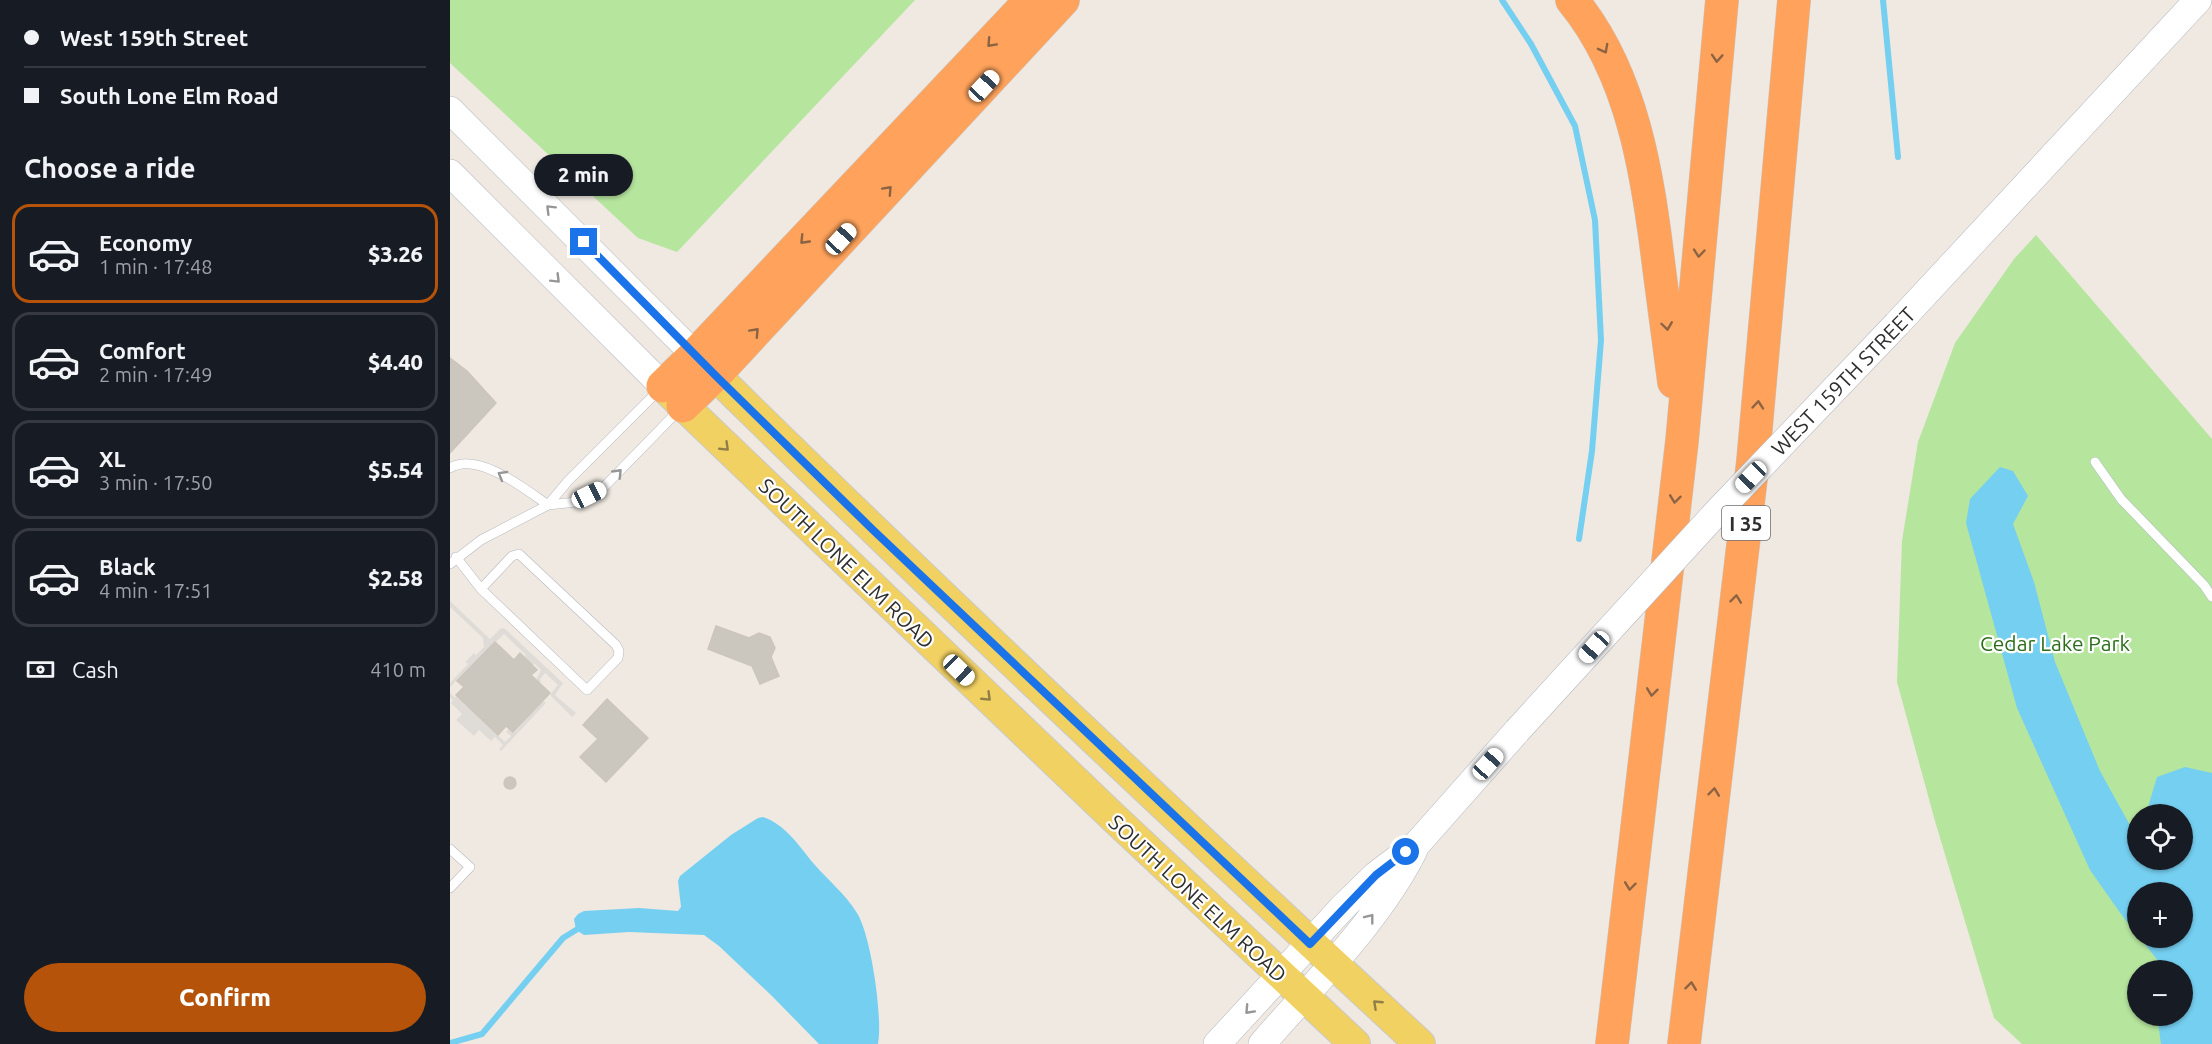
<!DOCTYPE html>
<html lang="en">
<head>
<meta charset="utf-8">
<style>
	:root { --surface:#171b24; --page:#242831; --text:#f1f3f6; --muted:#9ea1a6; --line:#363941; --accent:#b45309 }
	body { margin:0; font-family:Ubuntu,sans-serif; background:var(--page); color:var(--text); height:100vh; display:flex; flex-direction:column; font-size:22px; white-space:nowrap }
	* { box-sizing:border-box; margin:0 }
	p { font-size:20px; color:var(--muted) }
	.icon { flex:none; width:33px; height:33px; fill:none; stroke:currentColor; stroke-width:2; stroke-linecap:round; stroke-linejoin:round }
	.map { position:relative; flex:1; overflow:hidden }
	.drawer { display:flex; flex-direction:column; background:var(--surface); width:450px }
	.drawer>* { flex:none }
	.top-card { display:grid; align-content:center; height:132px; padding:0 24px; background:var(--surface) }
	.buttons { position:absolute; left:1677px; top:804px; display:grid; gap:12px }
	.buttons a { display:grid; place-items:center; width:66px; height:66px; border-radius:50%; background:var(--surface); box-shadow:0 2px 4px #0004; font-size:30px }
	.end { position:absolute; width:27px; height:27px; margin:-14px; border:8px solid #1a73e8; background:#fff; box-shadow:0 0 0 3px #fff }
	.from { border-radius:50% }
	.bubble { position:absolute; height:42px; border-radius:21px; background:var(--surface); box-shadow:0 2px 4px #0004; font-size:20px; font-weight:800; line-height:42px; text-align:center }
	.car { position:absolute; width:18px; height:36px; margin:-18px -9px; border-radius:8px; box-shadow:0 0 4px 2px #0007; background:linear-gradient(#fff 24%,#345 0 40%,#fff 0 76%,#345 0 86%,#fff 0) }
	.top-card b { display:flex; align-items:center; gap:21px; height:57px; font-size:22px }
	.top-card b+b { border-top:2px solid var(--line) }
	.top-card i { width:15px; height:15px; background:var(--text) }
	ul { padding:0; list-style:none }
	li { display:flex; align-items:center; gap:18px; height:99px; margin:0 12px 9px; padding:0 12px; border:3px solid var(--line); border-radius:18px }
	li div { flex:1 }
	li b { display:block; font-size:22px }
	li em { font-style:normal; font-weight:800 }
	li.selected { border-color:var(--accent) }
	li>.icon { width:54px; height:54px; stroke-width:1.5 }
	h2 { padding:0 24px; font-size:27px; line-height:72px }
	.pay { display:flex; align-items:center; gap:15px; height:66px; padding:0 24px; font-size:22px }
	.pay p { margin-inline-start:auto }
	.cta { display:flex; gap:12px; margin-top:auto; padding:12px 24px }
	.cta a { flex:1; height:69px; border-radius:36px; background:var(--accent); color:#fff; font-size:24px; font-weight:800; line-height:69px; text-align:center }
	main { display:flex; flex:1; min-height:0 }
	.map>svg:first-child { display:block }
	.green { fill:#b6e59e; fill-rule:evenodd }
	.plaza { fill:#dfdcd8 }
	.water { fill:#75cff0 }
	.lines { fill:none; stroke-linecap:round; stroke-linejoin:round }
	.stream { stroke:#75cff0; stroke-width:6 }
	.building { fill:#cbc7bf; stroke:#cbc5ba; stroke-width:1.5 }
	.lane-casing { stroke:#b4b7c1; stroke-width:10 }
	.secondary-casing { stroke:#b4b7c1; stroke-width:28 }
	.primary-casing { stroke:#c9c9c9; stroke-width:32 }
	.highway-casing { stroke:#c9c9c9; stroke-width:34 }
	.lane { stroke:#fff; stroke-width:9 }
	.secondary { stroke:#fff; stroke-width:27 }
	.primary { stroke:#f2d163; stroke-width:30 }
	.highway { stroke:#ffa35c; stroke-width:33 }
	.secondary-bridge-casing { stroke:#b4b7c1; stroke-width:28; stroke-linecap:butt }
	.secondary-bridge { stroke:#fff; stroke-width:27 }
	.oneway { stroke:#8c6343 }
	.oneway2 { stroke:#969696 }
	.oneway3 { stroke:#908048 }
	.route { stroke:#1a73e8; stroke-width:8 }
	.labels { text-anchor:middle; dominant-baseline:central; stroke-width:4.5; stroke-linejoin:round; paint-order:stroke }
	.shield { fill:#fff; stroke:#6d6d6d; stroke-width:1.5 }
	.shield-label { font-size:20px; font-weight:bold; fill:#2e2e2e }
	.street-label { font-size:21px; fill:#2e2e2e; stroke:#fff }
	.park-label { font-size:21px; fill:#2c6e1b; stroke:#fff }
</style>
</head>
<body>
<main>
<section class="drawer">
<div class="top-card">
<b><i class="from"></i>West 159th Street</b>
<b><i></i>South Lone Elm Road</b>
</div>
<h2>Choose a ride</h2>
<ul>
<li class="selected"><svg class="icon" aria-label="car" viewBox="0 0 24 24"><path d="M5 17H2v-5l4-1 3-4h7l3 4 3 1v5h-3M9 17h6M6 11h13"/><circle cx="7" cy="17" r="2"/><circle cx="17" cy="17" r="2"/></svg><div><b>Economy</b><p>1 min · 17:48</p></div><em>$3.26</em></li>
<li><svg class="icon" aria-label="car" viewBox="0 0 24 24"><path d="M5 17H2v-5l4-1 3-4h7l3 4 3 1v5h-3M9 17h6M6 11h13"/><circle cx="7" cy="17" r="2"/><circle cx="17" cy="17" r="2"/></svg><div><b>Comfort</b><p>2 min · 17:49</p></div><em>$4.40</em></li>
<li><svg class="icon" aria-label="car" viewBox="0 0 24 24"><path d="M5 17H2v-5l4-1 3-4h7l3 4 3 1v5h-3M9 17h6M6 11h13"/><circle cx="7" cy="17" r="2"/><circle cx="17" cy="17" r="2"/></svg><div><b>XL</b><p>3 min · 17:50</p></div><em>$5.54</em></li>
<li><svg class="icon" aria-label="car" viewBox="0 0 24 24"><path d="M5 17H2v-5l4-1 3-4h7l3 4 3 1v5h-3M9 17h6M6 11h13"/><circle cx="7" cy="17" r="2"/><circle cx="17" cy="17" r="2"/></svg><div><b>Black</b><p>4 min · 17:51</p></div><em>$2.58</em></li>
</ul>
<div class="pay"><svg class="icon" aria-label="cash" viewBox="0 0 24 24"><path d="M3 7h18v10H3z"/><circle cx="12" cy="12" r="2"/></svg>Cash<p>410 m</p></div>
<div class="cta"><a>Confirm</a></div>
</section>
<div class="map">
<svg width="1762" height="1044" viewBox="0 0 1762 1044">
	<rect width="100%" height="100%" fill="#efe9e1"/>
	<!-- green -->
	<path class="green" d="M0,0H465L227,252L188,238L0,63Z
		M1586,235L1762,439V1044H1572L1544,1018L1485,821L1447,682L1452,541L1468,442L1505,343L1564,259ZM1688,814H1732V860H1688ZM1688,892H1732V938H1688ZM1688,970H1732V1016H1688Z"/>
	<!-- plaza -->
	<path class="plaza" d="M0,601L40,639L50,629L54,628L113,683L105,695L126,713L122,717L100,695L108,685L95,673L90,679L91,681L89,683L86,680L91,670L85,664L82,665L74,657L76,655L54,634L0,687V683L18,664L15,662L24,653L26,655L34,647L33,638L0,607Z
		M0,693L5,698L6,696L55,742L61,736L56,732L59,729L64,733L93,701L96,703L51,751L49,749L53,745L45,737L41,741L29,730L24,736L6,720L12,714L1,703L3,700L0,697Z"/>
	<!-- water -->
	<path class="water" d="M1550,467L1563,471L1578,496L1563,524L1584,582L1605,662L1650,771L1687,838L1688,860H1732V814H1696L1707,777L1735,767L1762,773V1044H1711L1707,1016H1732V970H1709V962L1690,938H1732V892H1688L1687,935L1671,914L1640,870L1567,708L1516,523L1520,499Z
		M313,817C335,824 350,847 364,864C378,880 395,894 407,913C421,935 433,1018 428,1044H369L322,996L269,946L254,935L179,932L134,935L126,930L124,919L128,914L134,911L189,908L228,911L231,907L228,881L230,876L281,835L308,818Z"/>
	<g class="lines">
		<!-- stream -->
		<path class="stream" d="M1052,0L1081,44L1125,126L1145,220L1151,340L1142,451L1129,539
			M1433,0L1448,157
			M0,1043L32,1034L113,938L126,930"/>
	</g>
	<!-- building -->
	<path class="building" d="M0,358L17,371L46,403L0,453Z
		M266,626L299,638L309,633L320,637L325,648L321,657L329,676L310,684L302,666L258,649Z
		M45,642L64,660L70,653L87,670L81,675L100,693L63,732L56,726L48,735L6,695L14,687L7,681Z
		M157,699L198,738L156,782L130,757L148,739L133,725Z
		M54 783a6 6 0 1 1 12 0a6 6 0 1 1-12 0Z"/>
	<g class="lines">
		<defs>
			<path id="lane" d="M1645,462L1671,499L1754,585L1762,597
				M0,468C28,451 76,490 98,505
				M98,505L118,481L209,390
				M6,557L31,589L137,690L168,658L169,651L166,645L69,554L62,556L31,589
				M0,564L31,540L98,505L126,502L153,488L229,410
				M0,849L20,867L0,888"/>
			<path id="secondary" d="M0,110L260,370
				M0,173L213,386
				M1447,324L1748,0
				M767,1044L894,906L926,875L967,844L1067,731
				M812,1044C863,985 930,919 964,850"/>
			<path id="primary" d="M265,375C496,602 732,824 970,1044
				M217,390L664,818L905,1044"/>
			<path id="highway" d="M1122,0C1183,74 1198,176 1209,268C1214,306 1219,344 1224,382
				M213,386L246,354L581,0
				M233,406L265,375L613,0
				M1162,1044L1232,441L1272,0
				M1234,1044L1303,461L1344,0"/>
		</defs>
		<!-- lane casing -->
		<use href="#lane" class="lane-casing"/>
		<!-- secondary casing -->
		<use href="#secondary" class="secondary-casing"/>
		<!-- primary casing -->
		<use href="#primary" class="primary-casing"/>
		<!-- highway casing -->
		<use href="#highway" class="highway-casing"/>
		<!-- lane -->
		<use href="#lane" class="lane"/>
		<!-- secondary -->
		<use href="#secondary" class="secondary"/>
		<!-- primary -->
		<use href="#primary" class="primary"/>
		<!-- highway -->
		<use href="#highway" class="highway"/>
		<defs>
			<path id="secondary-bridge" d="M1067,731L1268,511L1447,324"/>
		</defs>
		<!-- secondary-bridge casing -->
		<use href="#secondary-bridge" class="secondary-bridge-casing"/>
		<!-- secondary-bridge -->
		<use href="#secondary-bridge" class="secondary-bridge"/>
	</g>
	<!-- one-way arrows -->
	<defs><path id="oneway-chevron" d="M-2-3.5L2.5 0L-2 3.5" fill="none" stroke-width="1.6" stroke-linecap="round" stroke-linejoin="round" transform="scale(1.5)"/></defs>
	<g class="oneway">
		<use href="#oneway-chevron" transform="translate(541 43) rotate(133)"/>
		<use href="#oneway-chevron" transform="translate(1154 49) rotate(62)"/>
		<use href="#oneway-chevron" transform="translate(1267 58) rotate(94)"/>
		<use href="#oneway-chevron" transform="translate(438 190) rotate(-47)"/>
		<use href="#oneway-chevron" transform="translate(354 240) rotate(134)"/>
		<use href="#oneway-chevron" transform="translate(1249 253) rotate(95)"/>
		<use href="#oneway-chevron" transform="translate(1217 326) rotate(82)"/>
		<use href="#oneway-chevron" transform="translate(305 332) rotate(-47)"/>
		<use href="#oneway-chevron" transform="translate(1308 405) rotate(-85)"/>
		<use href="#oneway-chevron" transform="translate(1225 499) rotate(97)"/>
		<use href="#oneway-chevron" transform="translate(1286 599) rotate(-83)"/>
		<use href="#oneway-chevron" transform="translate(1202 692) rotate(97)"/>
		<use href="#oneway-chevron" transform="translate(1264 792) rotate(-83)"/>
		<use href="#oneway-chevron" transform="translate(1180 886) rotate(97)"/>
		<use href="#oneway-chevron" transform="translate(1241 986) rotate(-83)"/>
	</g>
	<g class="oneway2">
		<use href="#oneway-chevron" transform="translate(100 209) rotate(-135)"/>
		<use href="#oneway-chevron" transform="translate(106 279) rotate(45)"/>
		<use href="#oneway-chevron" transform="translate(168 473) rotate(-46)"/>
		<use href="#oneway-chevron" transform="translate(52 475) rotate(-150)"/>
		<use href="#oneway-chevron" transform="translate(920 918) rotate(-52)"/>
		<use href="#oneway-chevron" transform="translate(799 1010) rotate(133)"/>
	</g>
	<g class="oneway3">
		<use href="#oneway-chevron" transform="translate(275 447) rotate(44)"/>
		<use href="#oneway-chevron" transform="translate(537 697) rotate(44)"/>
		<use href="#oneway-chevron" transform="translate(927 1004) rotate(-137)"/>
	</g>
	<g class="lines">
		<!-- route -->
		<path class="route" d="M134,242L265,375L422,529L860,944L926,875L956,852"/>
	</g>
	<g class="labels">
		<!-- shield labels -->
		<rect class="shield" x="1272" y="506" width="48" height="34" rx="4.5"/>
		<g class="shield-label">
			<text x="1296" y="523">I 35</text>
		</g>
		<!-- street labels -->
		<g class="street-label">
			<text transform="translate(1393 381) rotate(-46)">WEST 159TH STREET</text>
			<text transform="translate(397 563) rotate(44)">SOUTH LONE ELM ROAD</text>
			<text transform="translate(748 898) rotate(43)">SOUTH LONE ELM ROAD</text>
		</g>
		<!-- park labels -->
		<g class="park-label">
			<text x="1605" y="643">Cedar Lake Park</text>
		</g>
	</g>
</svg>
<div class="buttons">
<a><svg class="icon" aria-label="locate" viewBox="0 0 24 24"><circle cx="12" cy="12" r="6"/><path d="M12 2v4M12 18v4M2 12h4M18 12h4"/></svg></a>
<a>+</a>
<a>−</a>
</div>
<i class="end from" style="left:956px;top:852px"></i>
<i class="end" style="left:134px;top:242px"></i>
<div class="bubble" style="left:84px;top:154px;width:99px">2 min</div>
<i class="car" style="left:534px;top:86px;rotate:43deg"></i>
<i class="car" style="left:391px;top:239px;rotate:43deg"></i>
<i class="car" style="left:1301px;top:477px;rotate:224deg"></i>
<i class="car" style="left:139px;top:495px;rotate:64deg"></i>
<i class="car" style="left:1144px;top:647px;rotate:222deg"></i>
<i class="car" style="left:509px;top:670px;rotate:134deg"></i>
<i class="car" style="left:1038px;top:764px;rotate:42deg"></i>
</div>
</main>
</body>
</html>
